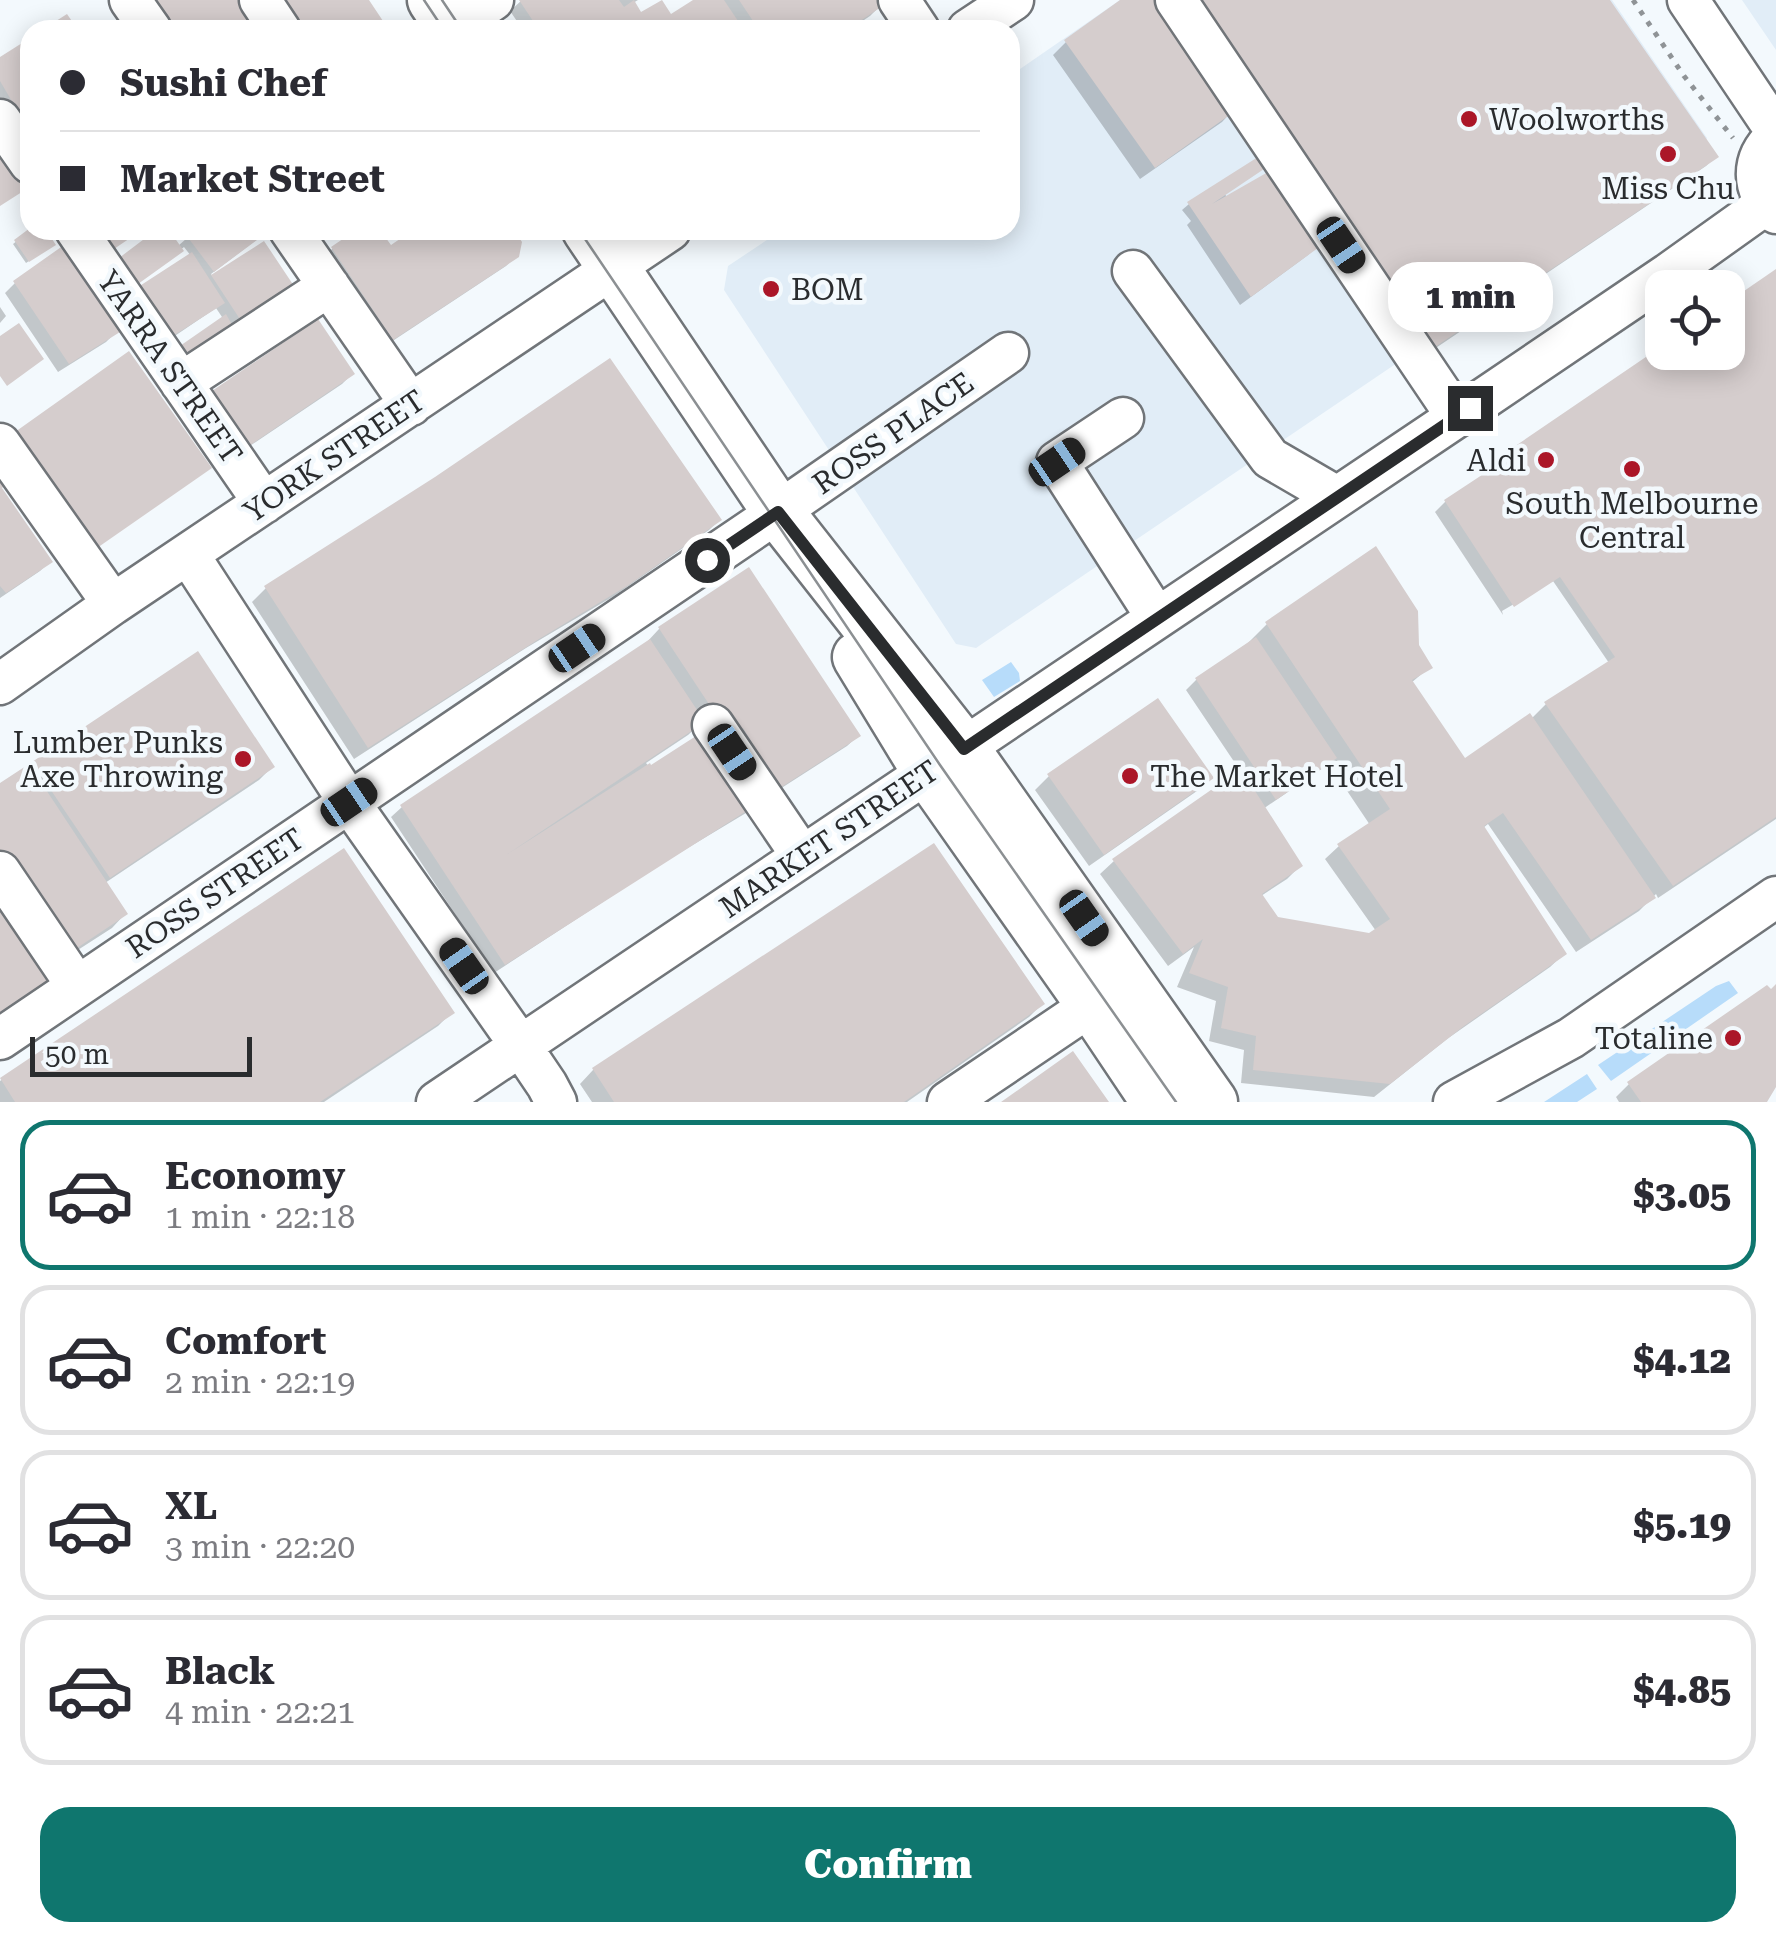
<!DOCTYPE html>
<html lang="en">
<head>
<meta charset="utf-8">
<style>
	:root { --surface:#fff; --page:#f7f7f7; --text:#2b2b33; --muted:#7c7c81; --line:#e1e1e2; --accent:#0f766e }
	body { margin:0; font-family:"Roboto Serif",serif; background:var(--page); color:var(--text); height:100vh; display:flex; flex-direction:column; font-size:38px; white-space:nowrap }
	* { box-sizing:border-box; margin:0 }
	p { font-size:32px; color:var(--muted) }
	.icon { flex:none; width:55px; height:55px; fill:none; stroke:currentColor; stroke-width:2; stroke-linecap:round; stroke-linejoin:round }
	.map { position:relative; height:1102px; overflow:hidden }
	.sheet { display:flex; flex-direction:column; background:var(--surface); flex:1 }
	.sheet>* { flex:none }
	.banner { position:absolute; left:20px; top:20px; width:1000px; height:220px; border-radius:30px; box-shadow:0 5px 25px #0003; display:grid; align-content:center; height:220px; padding:0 40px; background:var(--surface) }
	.buttons { position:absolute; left:1645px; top:270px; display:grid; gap:20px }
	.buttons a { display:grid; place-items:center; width:100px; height:100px; border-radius:20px; background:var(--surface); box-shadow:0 5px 25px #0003; font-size:50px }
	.scale { position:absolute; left:30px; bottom:25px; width:222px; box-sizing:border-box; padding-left:10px; border:5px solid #2a2c2e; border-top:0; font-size:28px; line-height:35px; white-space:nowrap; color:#2a2c2e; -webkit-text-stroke:8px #f3f9fd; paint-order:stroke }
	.end { position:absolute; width:45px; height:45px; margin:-22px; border:12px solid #2a2c2e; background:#fff; box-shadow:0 0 0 5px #fff }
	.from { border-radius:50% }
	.bubble { position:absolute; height:70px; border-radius:30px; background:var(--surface); box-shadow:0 5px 25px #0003; font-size:32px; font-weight:800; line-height:70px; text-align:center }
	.car { position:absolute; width:30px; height:60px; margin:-30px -15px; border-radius:12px; box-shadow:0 0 8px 2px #0007; background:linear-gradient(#222 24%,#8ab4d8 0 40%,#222 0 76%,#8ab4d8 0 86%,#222 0) }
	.banner b { display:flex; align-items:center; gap:35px; height:95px; font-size:38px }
	.banner b+b { border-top:2px solid var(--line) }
	.banner i { width:25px; height:25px; background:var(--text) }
	ul { padding:18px 0 0; list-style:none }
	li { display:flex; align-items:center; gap:30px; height:150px; margin:0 20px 15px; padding:0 20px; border:5px solid var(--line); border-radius:30px }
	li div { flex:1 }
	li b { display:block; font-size:38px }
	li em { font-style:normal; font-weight:800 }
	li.active { border-color:var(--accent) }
	li>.icon { width:90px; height:90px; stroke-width:1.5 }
	.primary-button { display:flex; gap:20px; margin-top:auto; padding:20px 40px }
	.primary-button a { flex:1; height:115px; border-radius:30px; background:var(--accent); color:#fff; font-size:40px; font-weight:800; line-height:115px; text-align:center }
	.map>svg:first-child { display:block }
	.built { fill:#e1edf7 }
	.green { fill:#b7dcfa }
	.shadow { fill:#0003; fill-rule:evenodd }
	.building { fill:#d5cdcd }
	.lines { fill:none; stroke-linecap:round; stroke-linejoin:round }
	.minor-casing { stroke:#717579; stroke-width:45 }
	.major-casing { stroke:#717579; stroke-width:55 }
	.path { stroke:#8f9396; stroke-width:5; stroke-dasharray:5 8; stroke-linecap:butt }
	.minor { stroke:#fff; stroke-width:40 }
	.major { stroke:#fff; stroke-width:50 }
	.tram { stroke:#8c9093; stroke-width:2.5 }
	.route { stroke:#2a2c2e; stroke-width:12 }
	.poi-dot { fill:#ab1628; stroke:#f3f9fd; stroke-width:4 }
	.labels { text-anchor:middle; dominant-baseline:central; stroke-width:9; stroke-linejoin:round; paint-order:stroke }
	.poi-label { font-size:30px; fill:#2a2c2e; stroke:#f3f9fd; text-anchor:start }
	.street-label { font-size:30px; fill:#2a2c2e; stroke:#f3f9fd }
</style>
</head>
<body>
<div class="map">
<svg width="1776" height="1102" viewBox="0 0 1776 1102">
	<rect width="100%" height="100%" fill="#f3f9fd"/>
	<!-- built -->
	<path class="built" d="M1120,0H1612L1707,138L1697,160L976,648L956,644L724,290L728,266L782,230H1010V76Z
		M1742,0H1776V50Z"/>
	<!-- green -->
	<path class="green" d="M1011,662L1019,673L1020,681L994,697L982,680Z
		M1729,981L1738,993L1611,1081L1598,1065L1716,986Z
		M1587,1074L1597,1089L1577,1102H1544Z"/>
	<!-- shadow -->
	<path class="shadow" d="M522,0H638L633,3L641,15L659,23L698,0H882L884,2L870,16L849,30H523L510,11Z
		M1125,0L1235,108L1222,122L1140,179L1053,55L1066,42Z
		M1607,0L1716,156L1706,166L1412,364Z
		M30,41V109L9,123L0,108V60Z
		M1225,194L1227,198L1318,245L1308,255L1240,305L1187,225L1191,221L1182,210L1189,204Z
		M31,230H43L50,247L26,263L13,244Z
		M160,230H184L172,238L178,246L196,230H259L256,240L211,274L213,277L263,244L238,341L216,308L157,348L191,256L184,247L131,288L114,266Z
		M360,230H377L390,248L400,242L393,230H511L517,255L506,266L382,348L322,259L332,249Z
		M1776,272V819L1658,898L1656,894L1639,911L1576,952L1488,824L1483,828L1564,954L1550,967L1447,1039L1374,1097L1241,1083L1244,1050L1209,1041L1216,1001L1177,987L1194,947L1168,966L1100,874L1114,861L1241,772L1186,690L1196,680L1248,643L1267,624L1416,646L1430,667L1411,683L1464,760L1531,719L1546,704L1609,663L1553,581L1502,611L1503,615L1435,512L1445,502L1483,477L1481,475L1488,468L1662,349V352H1728V305ZM1329,764L1370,825L1339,846L1325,859L1376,931L1369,936L1276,920L1261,896L1287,879L1300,866L1263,809Z
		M15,283L116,332L106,342L58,372L5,293Z
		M0,307L6,316L0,323Z
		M352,374L342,384L235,456L200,405Z
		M436,479L719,520L709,530L614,596L526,648L354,759L252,602L266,588Z
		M0,493L50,561L40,571L0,598Z
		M749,570L858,736L847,746L758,803L757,802L746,813L661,864L494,973L391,817L402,807L646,643L659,629ZM700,724L706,733L651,769L646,763L688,735Z
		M33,764L272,767L259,780L105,883L125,914L112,928L53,966L57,973L47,983L0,1014V786Z
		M1049,776L1210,778L1197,791L1089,866L1035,790Z
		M933,846L1042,1004L1029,1017L907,1102H592L580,1084L593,1070Z
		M343,851L451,1013L438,1026L324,1102H0V1081Z
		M1776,986V1081L1764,1102H1619L1616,1097L1629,1084L1770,993Z"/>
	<!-- building -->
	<path class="building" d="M150,0H243L264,30H171Z
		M264,0H369L389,30H284Z
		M519,0H619L624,7L634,0L641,12L662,0L671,14L693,0H724L744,30H539Z
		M739,0H885L887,3L847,30H759Z
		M1120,0H1162L1238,109L1155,168L1064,40Z
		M1192,0H1610L1719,157L1423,355Z
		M67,14L78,30H42Z
		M30,38V108L20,115L0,81V57Z
		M0,152L25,190L0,206Z
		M1258,157L1267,167L1212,204L1268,172L1322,245L1251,297L1187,202Z
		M30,228V230H46L56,245L29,262L14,240Z
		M100,230H142L114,249Z
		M156,230H169L184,251L138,284L119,258Z
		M192,230H262L265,234L214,272L186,235Z
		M356,230H380L391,245L410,232L409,230H514L522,242L519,257L393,340L331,247Z
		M264,241L302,298L249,333L211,275Z
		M64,245L120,332L69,364L13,281Z
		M192,252L225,303L168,339L135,289Z
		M1776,269V817L1673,886L1544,702L1615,657L1560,577L1514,607L1444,500L1488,471L1486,466L1662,346V352H1728V302Z
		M226,314L240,339L189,373L177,348Z
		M318,319L355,374L246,448L209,393Z
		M19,323L44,359L7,386L0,376V336Z
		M129,351L212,468L97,548L15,432Z
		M610,358L722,520L627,586L539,639L368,748L264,586L435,477Z
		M0,477L5,485L2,488L53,562L6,593L0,586Z
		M1376,546L1418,611L1419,645L1433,668L1412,680L1465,758L1530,713L1656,898L1591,940L1503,813L1484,826L1567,954L1464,1026L1390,1084L1253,1070L1256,1036L1221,1028L1228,987L1189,973L1203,939L1183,954L1112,859L1241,769L1303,866L1262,894L1278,917L1369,933L1390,919L1337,844L1390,809L1265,622Z
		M749,567L861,736L769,795L748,761L759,754L743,728L730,736L658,627Z
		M1256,637L1337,758L1276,800L1195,678Z
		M650,639L705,722L506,855L650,763L651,765L710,727L759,803L505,965L400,805Z
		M198,651L275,767L110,878L32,762Z
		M1158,698L1214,778L1104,855L1047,774Z
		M29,764L128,914L62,958L0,863V783Z
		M934,843L1045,1004L904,1102H614L592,1068Z
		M344,848L455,1013L320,1102H15L0,1078Z
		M0,895L60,973L0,1014Z
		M1776,984V1087L1767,1102H1641L1627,1082L1767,985L1771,989Z
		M1073,1051L1109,1102H1001Z"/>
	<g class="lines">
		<defs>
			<path id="minor" d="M130,0L151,30
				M260,0L280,30
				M899,0L919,30
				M1176,0L1457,417
				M1688,0L1776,131
				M452,28L493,0
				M968,30L1013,0
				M0,120L30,163
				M1776,136C1750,159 1751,190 1776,213
				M76,230L264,503
				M290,230L411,405
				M1133,271L1270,458L1337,497
				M181,383L329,286
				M1123,418L1057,462L1157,618
				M0,444L113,604
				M188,554L349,802L520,1045L547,1085L556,1102
				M0,684L113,604L670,230
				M713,725L802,856
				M0,872L77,986
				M0,1039L778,512L1008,353
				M437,1102L1470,408L1668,274L1766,204
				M948,1102L1117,988
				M1454,1102L1571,1038L1776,897"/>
			<path id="major" d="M433,0L453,30
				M588,230L778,512L964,749L1212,1102
				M858,657L928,772L1092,1005L1157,1102"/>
		</defs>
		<!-- minor casing -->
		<use href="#minor" class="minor-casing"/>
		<!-- major casing -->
		<use href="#major" class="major-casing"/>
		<!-- path -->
		<path class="path" d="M1633,0L1684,76L1733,138"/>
		<!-- minor -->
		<use href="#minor" class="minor"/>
		<!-- major -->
		<use href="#major" class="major"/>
		<!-- tram -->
		<path class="tram" d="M424,0L444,30
			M442,0L462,30
			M579,230L940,765L1176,1102"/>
	</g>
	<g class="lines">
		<!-- route -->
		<path class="route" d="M707,560L778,512L964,749L1470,408"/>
	</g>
	<!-- markers -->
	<g class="poi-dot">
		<circle cx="1469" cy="119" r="10"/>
		<circle cx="1668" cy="154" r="10"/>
		<circle cx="771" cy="289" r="10"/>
		<circle cx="1546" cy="460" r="10"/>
		<circle cx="1632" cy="469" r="10"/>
		<circle cx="243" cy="759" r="10"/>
		<circle cx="1130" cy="776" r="10"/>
		<circle cx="1733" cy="1038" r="10"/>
	</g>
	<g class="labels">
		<!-- poi labels -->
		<g class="poi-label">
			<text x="1489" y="119">Woolworths</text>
			<text x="1668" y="188" text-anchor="middle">Miss Chu</text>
			<text x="791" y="289">BOM</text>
			<text x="1526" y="460" text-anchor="end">Aldi</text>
			<text x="1632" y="503" text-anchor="middle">South Melbourne<tspan x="1632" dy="34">Central</tspan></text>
			<text x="223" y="742" text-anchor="end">Lumber Punks<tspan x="223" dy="34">Axe Throwing</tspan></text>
			<text x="1150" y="776">The Market Hotel</text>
			<text x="1713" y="1038" text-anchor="end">Totaline</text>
		</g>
		<!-- street labels -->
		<g class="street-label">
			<text transform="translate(170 367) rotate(55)">YARRA STREET</text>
			<text transform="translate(893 433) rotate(-35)">ROSS PLACE</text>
			<text transform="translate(334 456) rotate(-34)">YORK STREET</text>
			<text transform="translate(829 839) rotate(-34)">MARKET STREET</text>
			<text transform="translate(215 893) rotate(-34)">ROSS STREET</text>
		</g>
	</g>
</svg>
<div class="buttons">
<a><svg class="icon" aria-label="locate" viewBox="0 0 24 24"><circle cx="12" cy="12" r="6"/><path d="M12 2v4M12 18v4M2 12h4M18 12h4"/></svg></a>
</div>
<div class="scale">50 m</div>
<i class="end from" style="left:707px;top:560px"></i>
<i class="end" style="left:1470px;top:408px"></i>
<div class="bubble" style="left:1388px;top:262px;width:165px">1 min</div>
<i class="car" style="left:1341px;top:245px;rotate:146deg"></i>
<i class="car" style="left:1057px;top:462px;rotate:56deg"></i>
<i class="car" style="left:577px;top:648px;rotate:56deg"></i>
<i class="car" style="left:732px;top:752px;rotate:146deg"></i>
<i class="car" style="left:349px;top:802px;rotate:56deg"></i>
<i class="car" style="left:1084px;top:918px;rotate:145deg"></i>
<i class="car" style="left:464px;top:966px;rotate:325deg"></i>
<div class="banner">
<b><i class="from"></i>Sushi Chef</b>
<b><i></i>Market Street</b>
</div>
</div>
<section class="sheet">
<ul>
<li class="active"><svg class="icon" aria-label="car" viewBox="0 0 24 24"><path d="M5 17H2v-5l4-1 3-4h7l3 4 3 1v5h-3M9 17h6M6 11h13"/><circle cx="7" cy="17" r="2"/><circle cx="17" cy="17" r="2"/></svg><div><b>Economy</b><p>1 min · 22:18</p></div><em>$3.05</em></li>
<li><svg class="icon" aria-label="car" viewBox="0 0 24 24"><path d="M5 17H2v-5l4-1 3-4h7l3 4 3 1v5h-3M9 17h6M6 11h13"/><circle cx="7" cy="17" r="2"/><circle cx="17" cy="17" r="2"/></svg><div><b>Comfort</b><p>2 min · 22:19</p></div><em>$4.12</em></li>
<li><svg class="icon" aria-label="car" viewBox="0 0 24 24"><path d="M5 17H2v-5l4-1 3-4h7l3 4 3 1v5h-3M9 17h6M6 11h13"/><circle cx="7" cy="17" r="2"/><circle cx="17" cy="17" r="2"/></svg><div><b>XL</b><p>3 min · 22:20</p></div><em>$5.19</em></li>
<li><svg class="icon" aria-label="car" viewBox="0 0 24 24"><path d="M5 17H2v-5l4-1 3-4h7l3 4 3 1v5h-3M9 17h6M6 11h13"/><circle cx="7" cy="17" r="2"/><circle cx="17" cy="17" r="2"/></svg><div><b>Black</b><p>4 min · 22:21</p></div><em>$4.85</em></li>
</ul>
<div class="primary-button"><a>Confirm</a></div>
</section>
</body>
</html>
